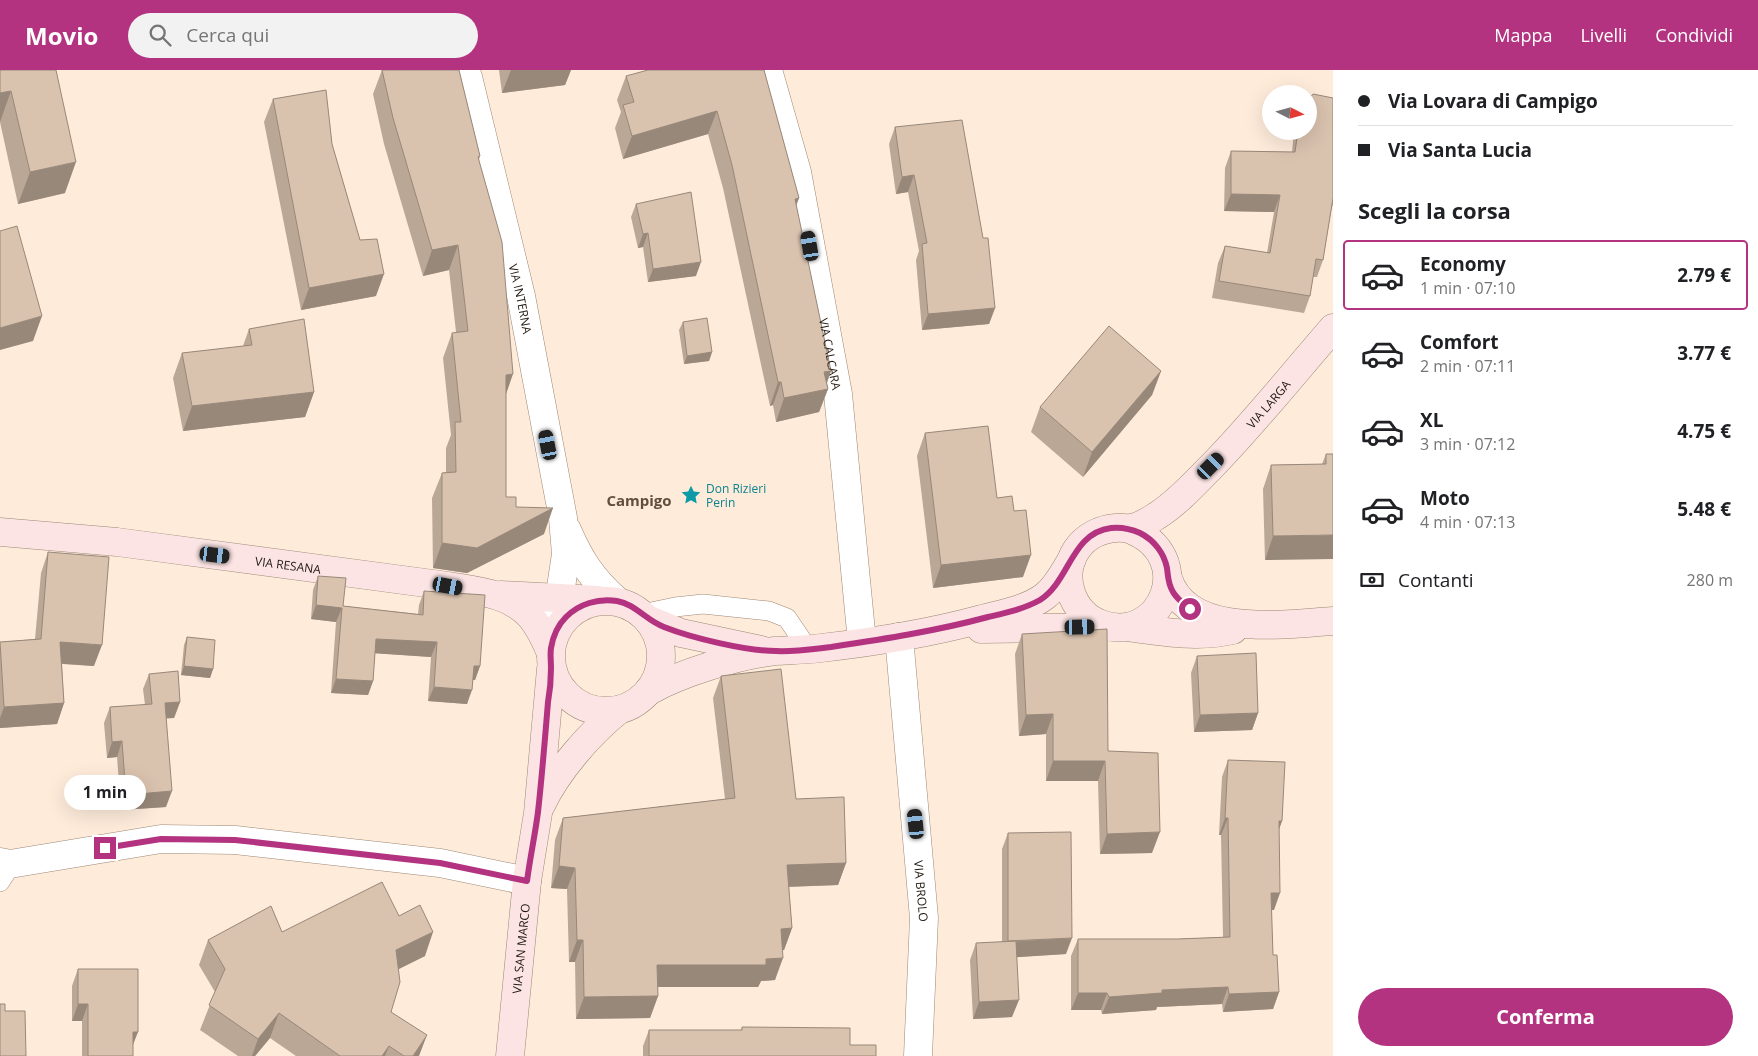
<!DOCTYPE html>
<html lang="it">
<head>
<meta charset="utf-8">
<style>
	:root { --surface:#fff; --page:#f2f2f2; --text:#202124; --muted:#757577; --line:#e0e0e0; --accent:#b33380 }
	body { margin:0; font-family:"Open Sans",sans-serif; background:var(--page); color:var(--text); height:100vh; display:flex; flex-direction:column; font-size:19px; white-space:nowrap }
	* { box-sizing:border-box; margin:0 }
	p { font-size:16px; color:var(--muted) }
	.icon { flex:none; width:28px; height:28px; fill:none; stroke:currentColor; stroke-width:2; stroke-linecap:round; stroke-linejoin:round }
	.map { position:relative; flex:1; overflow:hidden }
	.panel { display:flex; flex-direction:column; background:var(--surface); width:425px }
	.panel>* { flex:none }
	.guide { display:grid; align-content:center; height:110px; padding:0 25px; background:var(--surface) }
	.needle { width:32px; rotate:96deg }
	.fabs { position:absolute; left:1262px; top:15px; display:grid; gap:10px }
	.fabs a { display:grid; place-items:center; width:55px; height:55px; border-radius:50%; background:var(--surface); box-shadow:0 5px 20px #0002; font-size:25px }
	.end { position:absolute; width:22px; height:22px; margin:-11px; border:6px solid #b33380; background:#fff; box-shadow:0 0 0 2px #fff }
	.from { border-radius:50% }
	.bubble { position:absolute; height:35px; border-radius:18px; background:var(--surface); box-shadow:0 5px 20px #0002; font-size:16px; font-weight:700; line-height:35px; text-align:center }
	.car { position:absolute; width:15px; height:30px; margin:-15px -8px; border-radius:6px; box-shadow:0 0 4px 1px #0007; background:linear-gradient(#222 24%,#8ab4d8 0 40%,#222 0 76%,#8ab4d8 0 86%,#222 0) }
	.guide b { display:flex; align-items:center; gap:18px; height:48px; font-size:19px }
	.guide b+b { border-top:1px solid var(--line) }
	.guide i { width:12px; height:12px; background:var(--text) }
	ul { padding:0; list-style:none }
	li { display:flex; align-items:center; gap:15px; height:70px; margin:0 10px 8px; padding:0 15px; border:2px solid transparent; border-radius:5px }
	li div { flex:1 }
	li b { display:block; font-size:19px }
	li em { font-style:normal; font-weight:700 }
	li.selected { border-color:var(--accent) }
	li>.icon { width:45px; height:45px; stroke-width:1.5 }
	h2 { padding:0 25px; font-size:22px; line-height:60px }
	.pay { display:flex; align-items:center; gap:12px; height:55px; padding:0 25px; font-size:19px }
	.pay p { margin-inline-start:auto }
	.button { display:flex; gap:10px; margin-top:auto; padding:10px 25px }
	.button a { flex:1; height:58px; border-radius:30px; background:var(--accent); color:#fff; font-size:20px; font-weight:700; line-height:58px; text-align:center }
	header { display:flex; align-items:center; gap:30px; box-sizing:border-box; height:70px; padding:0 25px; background:var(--accent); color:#fff }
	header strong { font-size:24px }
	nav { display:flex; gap:28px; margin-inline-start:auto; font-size:18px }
	.search { width:350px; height:45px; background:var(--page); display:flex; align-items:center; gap:12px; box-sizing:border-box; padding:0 18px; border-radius:28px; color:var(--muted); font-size:19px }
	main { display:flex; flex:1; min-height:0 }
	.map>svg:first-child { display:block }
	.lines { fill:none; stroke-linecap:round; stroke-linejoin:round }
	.lane-casing { stroke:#9e8875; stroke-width:20 }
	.street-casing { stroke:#9e8875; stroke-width:29 }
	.secondary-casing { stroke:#9e8875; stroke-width:29 }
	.lane { stroke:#fff; stroke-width:19 }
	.street { stroke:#fff; stroke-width:28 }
	.secondary { stroke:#fbe4e3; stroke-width:28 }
	.wall { fill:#bba796 }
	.shaded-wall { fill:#98887a }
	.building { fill:#d9c2ae; stroke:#98887a }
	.route { stroke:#b33380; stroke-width:6 }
	.labels { text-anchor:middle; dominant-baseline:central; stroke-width:4; stroke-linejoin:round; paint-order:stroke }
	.street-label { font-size:12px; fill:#201810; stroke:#feebda }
	.culture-label { font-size:12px; fill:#0d838f; stroke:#feebda; text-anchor:start }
	.quarter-label { font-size:15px; font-weight:bold; fill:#624e3c; stroke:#feebda }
</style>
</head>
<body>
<header>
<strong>Movio</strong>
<div class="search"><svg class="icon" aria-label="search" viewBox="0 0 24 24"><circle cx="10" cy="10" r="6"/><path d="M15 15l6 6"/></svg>Cerca qui</div>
<nav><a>Mappa</a><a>Livelli</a><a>Condividi</a></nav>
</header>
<main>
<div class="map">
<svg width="1333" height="986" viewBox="0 0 1333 986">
	<rect width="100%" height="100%" fill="#feebda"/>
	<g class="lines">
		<defs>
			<path id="lane" d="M642,544L675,537L703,534L769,541L787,548L808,579
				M0,812L12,793"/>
			<g id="street">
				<path id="s1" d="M768,0L797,102L838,324L862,572"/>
				<path id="s2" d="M468,7L521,226L563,448L566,484L554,564"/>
				<path d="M567,460C580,490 592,509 617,531"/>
				<path id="s3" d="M899,567L924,848L918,986"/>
				<path d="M0,792L10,794L161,769L235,770L440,793L527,811"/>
			</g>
			<g id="secondary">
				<path id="s4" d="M1129,459C1200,486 1161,576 1101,554C1071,543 1059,505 1077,479C1086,466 1101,459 1116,458C1121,457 1126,459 1131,458C1140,457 1150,450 1158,445C1178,432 1194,414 1211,397C1254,353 1293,304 1333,258"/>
				<path id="s5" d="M0,462L117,472L448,516C477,521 510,523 531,547C539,557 545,569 550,581"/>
				<path d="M1168,508C1186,569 1285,554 1333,551"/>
				<path d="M501,525L598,530"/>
				<circle cx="606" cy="586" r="55"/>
				<path d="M649,550L681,563L761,580"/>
				<path d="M1127,557C1161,562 1199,568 1233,560"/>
				<path d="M981,559L1106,557"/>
				<path d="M649,621C683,602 737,586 775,581C790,580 806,580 821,578C874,572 926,564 978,550C1000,544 1027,540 1045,526C1057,517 1064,502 1072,489"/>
				<path d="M541,735C557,701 590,663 619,640"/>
				<path id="s6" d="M510,986L527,811L538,743L551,599"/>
			</g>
		</defs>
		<!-- lane casing -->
		<use href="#lane" class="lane-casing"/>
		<!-- street casing -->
		<use href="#street" class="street-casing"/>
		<!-- secondary casing -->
		<use href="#secondary" class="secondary-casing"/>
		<!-- lane -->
		<use href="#lane" class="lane"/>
		<!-- street -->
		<use href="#street" class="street"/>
		<!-- secondary -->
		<use href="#secondary" class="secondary"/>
	</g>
	<!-- wall -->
	<path class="wall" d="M0,0L65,123L18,134L0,52Z
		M382,0H459L480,86L479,90L506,325V427L544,464L467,503L433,498L432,428L442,403L446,402V378L451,365L443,288L452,263L456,262L449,200L423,206L384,74L373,24Z
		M499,0H571L565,15L502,23Z
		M764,0L799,128L796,135L831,301L827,313L828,319L819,342L776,352L773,335L770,336L723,118L708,64L623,89L615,58L621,42L617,30L626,6Z
		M1333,28V136H1332L1323,190L1317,207H1313L1310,226L1304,243L1212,228L1218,193L1225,176L1267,183L1274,142L1224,141L1225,98L1231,81L1292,82L1294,61H1309Z
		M273,29L332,74L376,226L301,240L264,52Z
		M895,57L995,238L989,254L922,260L916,190L919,181L908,122L896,124L889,74Z
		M636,134L696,206L648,212L643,177L638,178L631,147Z
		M683,252L712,282L709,291L684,294L679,260Z
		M249,259L314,322L305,347L183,361L173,308L182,283L243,276Z
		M1161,301L1152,325L1083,407L1031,362L1040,337Z
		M925,363L997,428L1023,507L933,518L917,386Z
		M1326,384H1333L1265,490L1263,419L1271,395L1322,394Z
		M48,482L94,596L62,594L64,633L57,654L0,658V572L35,569L41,503Z
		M318,506L343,536L418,544L419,535L424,521L480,596L475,610H473L467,634L428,631L431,587L375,583L373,611L368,625L331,623L336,552L311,549L313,520Z
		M1022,564L1108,681L1152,783L1100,784L1098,711H1046V664L1019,666L1015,584Z
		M187,567L213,599L210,608L181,605L184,575Z
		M1197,586L1258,643L1252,660L1194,662L1191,603Z
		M149,604L180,632L174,648H166V737L121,740L117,687L107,688L104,653L110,637L145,635L143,619Z
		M721,606L796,729L846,793L838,815L789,817L792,858L784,880H782L775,910L761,911L758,917H658V926L650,948L576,949L575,892H569L567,819L551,818L555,770L563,748L725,729L713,628Z
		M1228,690L1282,751L1279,759L1274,840H1271L1273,885L1279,922L1273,939L1223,942L1222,934L1157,937L1156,940L1102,944L1101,940H1071V886L1078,869H1177L1223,867L1221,765H1219L1222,707Z
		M1008,763L1066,884L1017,887L1012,947L973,949L970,890L976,873L1002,872V779Z
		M399,846L425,886L398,899L391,942L419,986H296L270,968L255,986H238L200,960L215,922L199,895L208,870L282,862Z
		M78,899L133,976V986H82V951H72V916Z
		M742,957L850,975L876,986H643V976L649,960H741Z"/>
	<!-- shaded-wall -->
	<path class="shaded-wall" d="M511,0H571L565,15L502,23Z
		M11,21L0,52V23Z
		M717,41L708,64L623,89L632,66Z
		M76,92L65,123L18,134L30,102Z
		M914,105L908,122L896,124L902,107Z
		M1231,124L1280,125L1274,142L1224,141Z
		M799,128L790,152L795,129Z
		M648,163L643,177L638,178L643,164Z
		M458,175L449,200L423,206L432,180Z
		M701,192L696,206L648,212L653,199Z
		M384,204L376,226L301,240L309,218Z
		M995,238L989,254L922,260L928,244Z
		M42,246L33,271L0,280V258Z
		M712,282L709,291L684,294L687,286Z
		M831,301L824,320L828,319L819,342L776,352L784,328L824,302Z
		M1161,301L1152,325L1083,407L1092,382Z
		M513,304L504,330L506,305Z
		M778,312H781L773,335L770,336Z
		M314,322L305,347L183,361L192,336Z
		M553,438L544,464L467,503L433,498L442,473Z
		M1333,465V489L1265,490L1273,466Z
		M1031,485L1023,507L933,518L941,495Z
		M316,535L342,538L336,552L311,549Z
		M376,569L437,572L431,587L370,583Z
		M60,572L102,575L94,596L53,593Z
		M184,596L213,599L210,608L181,605Z
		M474,596H480L475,610H469Z
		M336,609L373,611L368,625L331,623Z
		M434,617L472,620L467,634L428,631Z
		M180,632L174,648L159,649L165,633Z
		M64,633L57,654L0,658V648L4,637Z
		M1258,643L1252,660L1194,662L1200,645Z
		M1053,644L1046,664L1019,666L1026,645Z
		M122,671L117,687L107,688L112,672Z
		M1053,691H1105L1098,711H1046Z
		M172,721L166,737L121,740L126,725Z
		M1225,748H1228L1221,765H1219Z
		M1279,751H1282L1276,768Z
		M1160,762L1152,783L1100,784L1107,764Z
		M846,793L838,815L779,817L787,795Z
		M559,796L575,798L567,819L551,818Z
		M1271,823H1280L1274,840H1265Z
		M792,858L784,880L773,881L781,859Z
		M433,862L425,886L387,905L396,880Z
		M1072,868L1066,884L1002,888L1008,872Z
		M577,870H583L575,892H569Z
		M783,888L775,910L761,911L758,917H649L657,895Z
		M1228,917L1222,934L1157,937L1156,940L1102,944L1109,927L1162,920Z
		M1279,922L1273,939L1223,942L1229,924Z
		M1078,923H1107L1101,940H1071Z
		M658,926L650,948L576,949L584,927Z
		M1019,930L1012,947L973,949L979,932Z
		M78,934H88L82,951H72Z
		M279,943L270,968L255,986H252L258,969Z
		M133,962H138L131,980Z
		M427,965L419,986H413Z
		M389,976L385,986H382Z"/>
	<!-- building -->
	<path class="building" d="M0,0H56L76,92L30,102L11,21L0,23Z
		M382,0H459L480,86L478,87L502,172L513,304L506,305V427H516V437L553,438L477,478L442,473V403L456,402L455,352H461L452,263L468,261L458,175L432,180L393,48Z
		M648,0H764L799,128L795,129L831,301L824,302L828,319L784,328L781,312H778L732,95L717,41L632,66L623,35L634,32L626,6Z
		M326,20L332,74L360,170L377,169L384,204L309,218L273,29Z
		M1313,24L1333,28V128L1323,190L1316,189L1310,226L1219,211L1225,176L1270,183L1280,125L1231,124V81L1295,82L1298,61H1309V29Z
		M962,50L983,168H988L995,238L928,244L922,174L927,173L914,105L902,107L895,57Z
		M691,122L701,192L653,199L648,163L643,164L636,134Z
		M17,156L42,246L0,258V161Z
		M707,248L712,282L687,286L683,252Z
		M304,249L314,322L192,336L182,283L252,275L249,259Z
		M1109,256L1161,301L1092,382L1040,337Z
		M988,356L997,428L1012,426L1014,441L1026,440L1031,485L941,495L925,363Z
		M1326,384H1333V465L1273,466L1271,395L1326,394Z
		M48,482L109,487L102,575L60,572L64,633L4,637L0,572L41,569Z
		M318,506L346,508L343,536L423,545L424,521L485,525L480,596H474L472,620L434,617L437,572L376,569L373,611L336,609L342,538L316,535Z
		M1107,559L1108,681L1158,683L1160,762L1107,764L1105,691H1053V644L1026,645L1022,564Z
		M187,567L215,570L213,599L184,596Z
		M1256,583L1258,643L1200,645L1197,586Z
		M781,599L796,729L844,727L846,793L787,795L792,858L781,859L783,888L766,889V895H657L658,926L584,927L583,870H577L575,798L559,796L563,748L735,728L721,606Z
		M178,601L180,632L165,633L172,721L126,725L122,671L112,672L110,637L152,634L149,604Z
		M1228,690L1285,692L1282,751H1279L1280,823H1271L1273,885H1277L1279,922L1229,924L1228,917L1162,920V923L1109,927L1107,923H1078V869H1177L1230,867L1228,748H1225Z
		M1071,762L1072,868L1008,871V763Z
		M382,812L399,846L420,835L433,862L396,880L400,912L391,942L427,965L413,986H404L389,976L382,986H340L279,943L258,969L209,935L225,899L208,870L271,836L282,862Z
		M1016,871L1019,930L979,932L976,873Z
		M78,899H138V962H133V986H88V934H78Z
		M0,934H5V941H25L26,986H0Z
		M742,957L850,958V975H876V986H649V960H742Z"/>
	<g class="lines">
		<!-- route -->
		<path class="route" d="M105,778L161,769L235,770L440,793L527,811C530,788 535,765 538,742C542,706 545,669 548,632C550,621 551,609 551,598C551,591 550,584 551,578C553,566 558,555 566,547C579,534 598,528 617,531C635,534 647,551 664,557C692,568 746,581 776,581C794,582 813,579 831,577C884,569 936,561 988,547C1005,543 1024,539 1040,530C1070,511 1071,463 1111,458C1121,457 1131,459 1140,463C1154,470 1164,483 1167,498C1168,506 1168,514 1173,522C1177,529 1184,534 1190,539"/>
	</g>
	<!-- icons -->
	<defs>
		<symbol id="sight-bare" viewBox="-9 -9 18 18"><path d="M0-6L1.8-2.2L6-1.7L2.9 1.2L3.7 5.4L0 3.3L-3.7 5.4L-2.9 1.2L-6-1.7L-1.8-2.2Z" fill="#0f9aa8" stroke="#feebda" stroke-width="2.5" paint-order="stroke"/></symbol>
	</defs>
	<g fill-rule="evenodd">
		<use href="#sight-bare" x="677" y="411" width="28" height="28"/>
	</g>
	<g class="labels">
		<!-- street labels -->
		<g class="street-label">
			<text stroke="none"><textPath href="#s2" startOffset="228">VIA INTERNA</textPath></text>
			<text stroke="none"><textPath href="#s1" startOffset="291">VIA CALCARA</textPath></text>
			<text stroke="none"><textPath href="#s4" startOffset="499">VIA LARGA</textPath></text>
			<text stroke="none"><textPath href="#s5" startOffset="290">VIA RESANA</textPath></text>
			<text stroke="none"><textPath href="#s3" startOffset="255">VIA BROLO</textPath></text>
			<text stroke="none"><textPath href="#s6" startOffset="108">VIA SAN MARCO</textPath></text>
		</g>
		<!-- culture labels -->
		<g class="culture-label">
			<text x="706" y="418">Don Rizieri<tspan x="706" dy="14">Perin</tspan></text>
		</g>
		<!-- quarter labels -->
		<g class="quarter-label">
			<text x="639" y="430">Campigo</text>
		</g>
	</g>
</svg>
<div class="fabs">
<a><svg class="needle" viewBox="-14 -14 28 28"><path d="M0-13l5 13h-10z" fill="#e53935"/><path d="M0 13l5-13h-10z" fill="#757577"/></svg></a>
</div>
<i class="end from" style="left:1190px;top:539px"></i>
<i class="end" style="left:105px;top:778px"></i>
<div class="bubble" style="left:64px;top:705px;width:82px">1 min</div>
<i class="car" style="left:810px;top:176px;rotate:350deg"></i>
<i class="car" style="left:548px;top:375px;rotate:349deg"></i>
<i class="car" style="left:1211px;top:396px;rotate:45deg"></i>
<i class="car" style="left:215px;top:485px;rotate:97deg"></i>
<i class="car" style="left:448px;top:516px;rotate:101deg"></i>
<i class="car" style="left:1080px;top:557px;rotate:89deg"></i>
<i class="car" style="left:916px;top:754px;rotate:354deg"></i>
</div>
<section class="panel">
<div class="guide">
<b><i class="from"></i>Via Lovara di Campigo</b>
<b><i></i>Via Santa Lucia</b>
</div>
<h2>Scegli la corsa</h2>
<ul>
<li class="selected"><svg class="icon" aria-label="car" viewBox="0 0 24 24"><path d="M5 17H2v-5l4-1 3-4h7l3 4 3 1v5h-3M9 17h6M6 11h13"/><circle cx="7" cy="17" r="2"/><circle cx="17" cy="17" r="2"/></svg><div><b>Economy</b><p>1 min · 07:10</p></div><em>2.79 €</em></li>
<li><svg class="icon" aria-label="car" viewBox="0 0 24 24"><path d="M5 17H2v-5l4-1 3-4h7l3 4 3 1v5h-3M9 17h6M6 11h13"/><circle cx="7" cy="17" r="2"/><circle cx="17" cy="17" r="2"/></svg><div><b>Comfort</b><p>2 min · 07:11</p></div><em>3.77 €</em></li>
<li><svg class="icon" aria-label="car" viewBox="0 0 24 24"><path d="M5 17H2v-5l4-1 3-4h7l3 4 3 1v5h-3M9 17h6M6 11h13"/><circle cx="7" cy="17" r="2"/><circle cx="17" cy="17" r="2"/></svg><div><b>XL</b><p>3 min · 07:12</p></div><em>4.75 €</em></li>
<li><svg class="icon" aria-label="car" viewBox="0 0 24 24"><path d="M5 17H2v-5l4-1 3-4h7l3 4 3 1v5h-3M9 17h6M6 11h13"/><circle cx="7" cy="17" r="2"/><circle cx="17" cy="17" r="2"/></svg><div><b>Moto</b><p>4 min · 07:13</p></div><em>5.48 €</em></li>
</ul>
<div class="pay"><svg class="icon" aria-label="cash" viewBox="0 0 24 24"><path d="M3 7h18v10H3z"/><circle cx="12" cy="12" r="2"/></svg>Contanti<p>280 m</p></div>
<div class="button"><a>Conferma</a></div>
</section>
</main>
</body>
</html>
